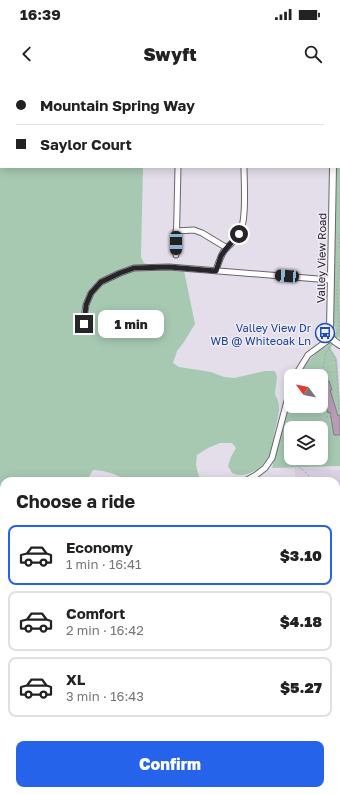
<!DOCTYPE html>
<html lang="en">
<head>
<meta charset="utf-8">
<style>
	:root { --surface:#fff; --page:#f6f6f6; --text:#222; --muted:#767676; --line:#e0e0e0; --accent:#2563eb }
	body { margin:0; font-family:"Golos Text",sans-serif; background:var(--page); color:var(--text); height:100vh; display:flex; flex-direction:column; font-size:15px; white-space:nowrap }
	* { box-sizing:border-box; margin:0 }
	p { font-size:13px; color:var(--muted) }
	.icon { flex:none; width:22px; height:22px; fill:none; stroke:currentColor; stroke-width:2; stroke-linecap:round; stroke-linejoin:round }
	.map { position:relative; flex:1; overflow:hidden }
	.details { position:absolute; left:0px; top:397px; width:340px; height:318px; display:flex; flex-direction:column; background:var(--surface); border-radius:12px 12px 0 0; box-shadow:0 2px 10px #0003 }
	.details>* { flex:none }
	.guide { position:absolute; left:0px; top:0px; width:340px; height:88px; box-shadow:0 2px 10px #0003; display:grid; align-content:center; height:88px; padding:0 16px; background:var(--surface) }
	.needle { width:26px; rotate:302deg }
	.tools { position:absolute; left:284px; top:289px; display:grid; gap:8px }
	.tools a { display:grid; place-items:center; width:44px; height:44px; border-radius:8px; background:var(--surface); box-shadow:0 2px 10px #0003; font-size:20px }
	.end { position:absolute; width:18px; height:18px; margin:-9px; border:5px solid #27252a; background:#fff; box-shadow:0 0 0 2px #fff }
	.from { border-radius:50% }
	.bubble { position:absolute; height:28px; border-radius:8px; background:var(--surface); box-shadow:0 2px 10px #0003; font-size:13px; font-weight:800; line-height:28px; text-align:center }
	.car { position:absolute; width:12px; height:24px; margin:-12px -6px; border-radius:5px; box-shadow:0 0 3px 1px #0007; background:linear-gradient(#222 24%,#8ab4d8 0 40%,#222 0 76%,#8ab4d8 0 86%,#222 0) }
	.guide b { display:flex; align-items:center; gap:14px; height:38px; font-size:15px }
	.guide b+b { border-top:1px solid var(--line) }
	.guide i { width:10px; height:10px; background:var(--text) }
	ul { padding:0; list-style:none }
	li { display:flex; align-items:center; gap:12px; height:60px; margin:0 8px 6px; padding:0 8px; border:2px solid var(--line); border-radius:8px }
	li div { flex:1 }
	li b { display:block; font-size:15px }
	li em { font-style:normal; font-weight:800 }
	li.on { border-color:var(--accent) }
	li>.icon { width:36px; height:36px; stroke-width:1.5 }
	h2 { padding:0 16px; font-size:18px; line-height:48px }
	.action { display:flex; gap:8px; margin-top:auto; padding:8px 16px }
	.action a { flex:1; height:46px; border-radius:8px; background:var(--accent); color:#fff; font-size:16px; font-weight:800; line-height:46px; text-align:center }
	.status { display:flex; justify-content:space-between; align-items:center; height:28px; padding:0 20px; background:var(--surface); direction:ltr }
	.status svg { height:11px; fill:currentColor }
	header { display:flex; justify-content:space-between; align-items:center; height:52px; padding:0 16px; background:var(--surface); font-size:18px; font-weight:800 }
	.map>svg:first-child { display:block }
	.built { fill:#dcd2e5 }
	.green { fill:#a7c9b2; fill-rule:evenodd }
	.lines { fill:none; stroke-linecap:round; stroke-linejoin:round }
	.stream { stroke:#6796a1; stroke-width:1.5 }
	.building { fill:#bb9cb7; stroke:#867b85 }
	.service-casing { stroke:#6a646f; stroke-width:4.5 }
	.minor-casing { stroke:#6a646f; stroke-width:7 }
	.tertiary-casing { stroke:#6a646f; stroke-width:8 }
	.path { stroke:#a9a4ae; stroke-width:1; stroke-dasharray:2 2; stroke-linecap:butt }
	.service { stroke:#fff; stroke-width:2.5 }
	.minor { stroke:#fff; stroke-width:5 }
	.tertiary { stroke:#fff; stroke-width:6 }
	.route { stroke:#27252a; stroke-width:5 }
	.labels { text-anchor:middle; dominant-baseline:central; stroke-width:3; stroke-linejoin:round; paint-order:stroke }
	.street-label { font-size:11px; fill:#27252a; stroke:#f1ebf8 }
	.transit-label { font-size:11px; fill:#164399; stroke:#f1ebf8; text-anchor:end }
</style>
</head>
<body>
<div class="status"><b>16:39</b><svg viewBox="0 0 49 12"><path d="M0 12V9h3v3zM5 12V6h3v6zM10 12V3h3v9zM15 12V0h3v12zM26 1h20v11H26zM47 4h2v5h-2z"/></svg></div>
<header><svg class="icon" aria-label="back" viewBox="0 0 24 24"><path d="M15 5l-7 7 7 7"/></svg>Swyft<svg class="icon" aria-label="search" viewBox="0 0 24 24"><circle cx="10" cy="10" r="6"/><path d="M15 15l6 6"/></svg></header>
<div class="map">
<svg width="340" height="715" viewBox="0 0 340 715">
	<rect width="100%" height="100%" fill="#e4deea"/>
	<!-- built -->
	<path class="built" d="M295,388L340,390V715H274V711H336V401H295Z"/>
	<!-- green -->
	<path class="green" d="M0,0H289V1H1V87H143L141,177L144,183L154,186H183L195,244L184,262L177,271L173,283L179,287L211,292L224,297L234,298L265,291H275L277,297L275,314C282,326 278,337 275,350C273,358 273,367 270,374C265,385 253,395 241,395C238,395 234,394 232,393L228,386L231,377L236,368L232,363H220L208,368L197,375L196,385L200,401H136L123,398L114,394L103,391L93,390L89,397V401H4V711H91L93,715H0Z
		M339,0H340V259L338,257L331,267V269L337,279L340,322V386L272,388L289,318L291,314V326H321V296H299L303,289L310,279L318,271L327,266L336,252L333,240V225L337,87H339ZM291,348H321V378H291Z"/>
	<g class="lines">
		<!-- stream -->
		<path class="stream" d="M339,66L340,67"/>
	</g>
	<!-- building -->
	<path class="building" d="M329,301L332,310H330L338,336L340,335V355H334L330,332L328,333L325,322L321,323V304Z"/>
	<g class="lines">
		<defs>
			<path id="service" d="M336,687H340
				M213,711V715
				M309,711V715"/>
			<path id="minor" d="M176,151L194,150L202,153L227,168
				M176,175L178,87
				M216,191C218,184 220,177 224,171C229,165 235,161 239,155C247,142 244,103 244,87
				M83,244L86,225L91,213L101,202L120,193L134,188L169,187L330,200
				M295,296L308,275L331,258
				M245,401L256,395L265,388L272,378L291,306
				M269,711V715
				M148,715V711"/>
			<path id="tertiary" d="M335,1V0
				M333,87L330,250C331,259 332,260 340,265"/>
		</defs>
		<!-- service casing -->
		<use href="#service" class="service-casing"/>
		<!-- minor casing -->
		<use href="#minor" class="minor-casing"/>
		<!-- tertiary casing -->
		<use href="#tertiary" class="tertiary-casing"/>
		<!-- path -->
		<path class="path" d="M1,0V1
			M0,48L1,45
			M340,154L339,159L340,169
			M337,254L340,249L338,235L337,213L338,196L340,182
			M322,292L326,273L330,266
			M306,296L322,292H336
			M326,337L337,333L339,330L336,282L334,276L328,268
			M293,381L306,393L313,401"/>
		<!-- service -->
		<use href="#service" class="service"/>
		<!-- minor -->
		<use href="#minor" class="minor"/>
		<!-- tertiary -->
		<use href="#tertiary" class="tertiary"/>
	</g>
	<g class="lines">
		<!-- route -->
		<path class="route" d="M84,244L86,225L91,213L101,202L120,193L134,188L169,187L216,191L221,176L225,170L239,154"/>
	</g>
	<!-- icons -->
	<defs>
		<symbol id="bus-ring" viewBox="-11 -11 22 22"><circle r="9.5" fill="#f1ebf8" stroke="#1a4fb4" stroke-width="1.5"/><path d="M-5-6H5V4H4V6H2V4H-2V6H-4V4H-5ZM-3.5-4V0h7V-4ZM-3.5 1.2v1.5H-2V1.2ZM2 1.2v1.5H3.5V1.2Z" fill="#1a4fb4"/></symbol>
	</defs>
	<g fill-rule="evenodd">
		<use href="#bus-ring" x="314" y="242" width="22" height="22"/>
	</g>
	<g class="labels">
		<!-- street labels -->
		<g class="street-label">
			<text transform="translate(321 178) rotate(-89)">Valley View Road</text>
		</g>
		<!-- transit labels -->
		<g class="transit-label">
			<text x="311" y="247">Valley View Dr<tspan x="311" dy="13">WB @ Whiteoak Ln</tspan></text>
		</g>
	</g>
</svg>
<div class="tools">
<a><svg class="needle" viewBox="-14 -14 28 28"><path d="M0-13l5 13h-10z" fill="#e53935"/><path d="M0 13l5-13h-10z" fill="#767676"/></svg></a>
<a><svg class="icon" aria-label="layers" viewBox="0 0 24 24"><path d="M12 4l9 5-9 5-9-5zM3 14l9 5 9-5"/></svg></a>
</div>
<i class="end from" style="left:239px;top:154px"></i>
<i class="end" style="left:84px;top:244px"></i>
<div class="bubble" style="left:98px;top:230px;width:66px">1 min</div>
<i class="car" style="left:176px;top:163px;rotate:180deg"></i>
<i class="car" style="left:287px;top:196px;rotate:274deg"></i>
<div class="guide">
<b><i class="from"></i>Mountain Spring Way</b>
<b><i></i>Saylor Court</b>
</div>
<section class="details">
<h2>Choose a ride</h2>
<ul>
<li class="on"><svg class="icon" aria-label="car" viewBox="0 0 24 24"><path d="M5 17H2v-5l4-1 3-4h7l3 4 3 1v5h-3M9 17h6M6 11h13"/><circle cx="7" cy="17" r="2"/><circle cx="17" cy="17" r="2"/></svg><div><b>Economy</b><p>1 min · 16:41</p></div><em>$3.10</em></li>
<li><svg class="icon" aria-label="car" viewBox="0 0 24 24"><path d="M5 17H2v-5l4-1 3-4h7l3 4 3 1v5h-3M9 17h6M6 11h13"/><circle cx="7" cy="17" r="2"/><circle cx="17" cy="17" r="2"/></svg><div><b>Comfort</b><p>2 min · 16:42</p></div><em>$4.18</em></li>
<li><svg class="icon" aria-label="car" viewBox="0 0 24 24"><path d="M5 17H2v-5l4-1 3-4h7l3 4 3 1v5h-3M9 17h6M6 11h13"/><circle cx="7" cy="17" r="2"/><circle cx="17" cy="17" r="2"/></svg><div><b>XL</b><p>3 min · 16:43</p></div><em>$5.27</em></li>
</ul>
<div class="action"><a>Confirm</a></div>
</section>
</div>
</body>
</html>
